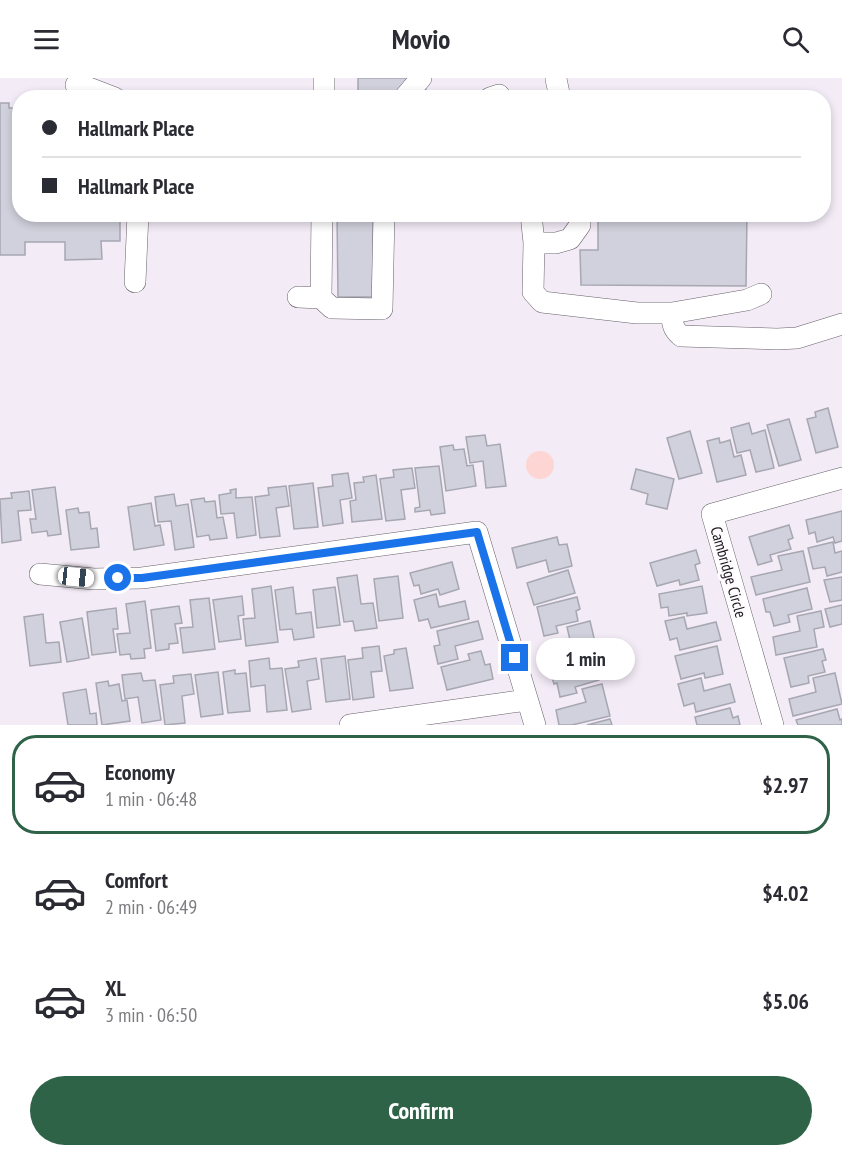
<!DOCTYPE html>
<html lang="en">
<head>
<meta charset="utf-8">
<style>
	:root { --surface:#fff; --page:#f2f2f3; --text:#2b2b33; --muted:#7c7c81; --line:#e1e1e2; --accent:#2f6348 }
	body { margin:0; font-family:"PT Sans Narrow",sans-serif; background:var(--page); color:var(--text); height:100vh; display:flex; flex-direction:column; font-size:22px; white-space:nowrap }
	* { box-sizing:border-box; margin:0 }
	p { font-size:20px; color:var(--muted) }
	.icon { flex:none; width:33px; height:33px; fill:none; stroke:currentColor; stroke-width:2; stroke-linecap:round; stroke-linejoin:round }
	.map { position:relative; height:647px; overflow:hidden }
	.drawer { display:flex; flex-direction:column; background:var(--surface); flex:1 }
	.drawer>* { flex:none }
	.hud { position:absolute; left:12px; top:12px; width:819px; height:132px; border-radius:24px; box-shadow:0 3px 9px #0003; display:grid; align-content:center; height:132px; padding:0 30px; background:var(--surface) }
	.end { position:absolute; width:27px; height:27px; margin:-14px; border:8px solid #1a73e8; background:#fff; box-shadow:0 0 0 3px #fff }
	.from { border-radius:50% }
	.bubble { position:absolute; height:42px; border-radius:21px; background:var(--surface); box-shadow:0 3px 9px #0003; font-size:20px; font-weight:700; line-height:42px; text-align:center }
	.car { position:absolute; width:18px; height:36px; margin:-18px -9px; border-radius:8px; box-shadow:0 0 4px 2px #0007; background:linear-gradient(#fff 24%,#345 0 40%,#fff 0 76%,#345 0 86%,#fff 0) }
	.hud b { display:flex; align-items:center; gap:21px; height:57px; font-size:22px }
	.hud b+b { border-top:2px solid var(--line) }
	.hud i { width:15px; height:15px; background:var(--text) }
	ul { padding:10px 0 0; list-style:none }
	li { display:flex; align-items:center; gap:18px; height:99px; margin:0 12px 9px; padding:0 18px; border:3px solid transparent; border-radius:24px }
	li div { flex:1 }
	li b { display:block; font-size:22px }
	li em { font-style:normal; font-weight:700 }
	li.selected { border-color:var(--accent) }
	li>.icon { width:54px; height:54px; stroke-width:1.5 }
	.button { display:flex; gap:12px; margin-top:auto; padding:12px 30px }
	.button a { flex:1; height:69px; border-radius:36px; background:var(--accent); color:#fff; font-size:24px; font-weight:700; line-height:69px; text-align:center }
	header { display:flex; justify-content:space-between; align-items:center; height:78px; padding:0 30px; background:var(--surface); font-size:27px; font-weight:700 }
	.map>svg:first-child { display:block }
	.green { fill:#fdd5d3 }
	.building { fill:#d1d1dd; stroke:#a7a7b2; stroke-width:1.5 }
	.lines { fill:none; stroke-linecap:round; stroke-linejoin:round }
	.minor-casing { stroke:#68616a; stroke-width:22 }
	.minor { stroke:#fff; stroke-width:21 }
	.route { stroke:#1a73e8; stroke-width:8 }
	.labels { text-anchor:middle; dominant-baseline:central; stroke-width:6; stroke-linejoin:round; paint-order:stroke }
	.street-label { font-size:16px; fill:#1e1b1f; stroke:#fefbff }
</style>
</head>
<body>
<header><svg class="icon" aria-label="menu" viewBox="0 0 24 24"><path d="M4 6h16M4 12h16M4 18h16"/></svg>Movio<svg class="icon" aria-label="search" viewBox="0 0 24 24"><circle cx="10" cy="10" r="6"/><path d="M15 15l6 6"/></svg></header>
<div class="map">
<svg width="842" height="647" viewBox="0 0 842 647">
	<rect width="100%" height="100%" fill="#f3ebf6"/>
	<!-- green -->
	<path class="green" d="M526 387a14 14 0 1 1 28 0a14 14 0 1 1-28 0Z"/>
	<!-- building -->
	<path class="building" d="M358,0H414L426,11L418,20H362L358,16Z
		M0,25H9V30H20V136H120V163H101L102,181L65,182V164H25V177H0Z
		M337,136H373L374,219H338Z
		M598,136H747L746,208L581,207L580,172H598Z
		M828,330L838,369L816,375L807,341L816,339L815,334Z
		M789,341L801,382L779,388L767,347Z
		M749,345L752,356L765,352L774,390L756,394L750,372L737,375L731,350Z
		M690,353L702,395L679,401L667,360Z
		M485,357L487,368L500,366L506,408L486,410L483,383L470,385L466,359Z
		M719,360L720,365L730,362L734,379L741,377L746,397L717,404L707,363Z
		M453,367L454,372L464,371L467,388L473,387L476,408L446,413L440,369Z
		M439,388L445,435L431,437L430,432L415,434V430L420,429L415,390Z
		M412,390L415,410L401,412L405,441L386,443L380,401L394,399L393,392Z
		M636,391L674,401L667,431L646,426L648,416L631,411Z
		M348,395L352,420L340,422L343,445L323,448L318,410L333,408L332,397Z
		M376,397L382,441L352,444L350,423L356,422L354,405L364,404L363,399Z
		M313,405L318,449L294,451L289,408Z
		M286,408L289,428L276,430L280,458L260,460L255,419L269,417L268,410Z
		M55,409L61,456L48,458L47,453L32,455L30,441H36L32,412Z
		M236,411V420L252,419L256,457L237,460L234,435L221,436L219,417L231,415L230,412Z
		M29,413L31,432L18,433L21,462L2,465L0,421L12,420L11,415Z
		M174,416L176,428L188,426L194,469L175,472L171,443L158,444L155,419Z
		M204,420L205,424L215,423L217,440L223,439L227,460L210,462L209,457L197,459L191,422Z
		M151,425L155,448L160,447L164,467L134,472L128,429Z
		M78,430L79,435L89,434L91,451L97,450L99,469L71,472L66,432Z
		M842,433V463L835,465L833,459L817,464L815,454L809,456L806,442Z
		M789,447L793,460L788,462L791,471L770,477L772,483L758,487L749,459Z
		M557,459L559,467L567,466L572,488L549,494L546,482L517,490L512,470Z
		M833,464L835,475L842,473V494L827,498L825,489L813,491L808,470Z
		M696,472L700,485L695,487L699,502L680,507L679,502L657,508L650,485Z
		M803,473L810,504L756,517L751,499L782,492L778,478Z
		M452,484L459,511L440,517L438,511L421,516L419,507L414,508L410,495Z
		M568,492L575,515L534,527L527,505Z
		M357,497L361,526L373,525L377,550L355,553L353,543L344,544L337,500Z
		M398,498L403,540L379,543L374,501Z
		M842,499V522L830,524L824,502Z
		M271,508L278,564L246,568L243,541L255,540L252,511Z
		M702,508L707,535L687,538V535L669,538L668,529L661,530L659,516Z
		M293,509L296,536L311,534L314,559L294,562L292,551L280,552L275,512Z
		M335,509L340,547L317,550L313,512Z
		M807,510L812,531L788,537L790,544L774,548L770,534H766L763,521Z
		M436,516L439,529L465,523L469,541L431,550L428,541L419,543L414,522Z
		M242,518L244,537L238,538L241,561L219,564L213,522Z
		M577,519L580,531L576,533L578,543L556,548L558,555L544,558L537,529Z
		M209,520L215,571L183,575L180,550L193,549L190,522Z
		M145,523L151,570L144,571L145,580L131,581L130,576L120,577L117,556L130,555L126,526Z
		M842,527V546L830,549L825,531Z
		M179,528L182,545L175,546L178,565L169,566V571L156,573L151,532Z
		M116,530L118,551H113L116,574L92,577L87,534Z
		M821,533L824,549L814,551L817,569L776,577L773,559L800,553L797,538Z
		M43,536L46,565L59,564L61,584L30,588L24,539Z
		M684,539L687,551L716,544L721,562L680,572L677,560L670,562L665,543Z
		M82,540L89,580L67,584L60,544Z
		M478,543L483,561L455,568L458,581L438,586L434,568L440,567L437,553Z
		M590,543L595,564L585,566L588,578L549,588L544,569L570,562L567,549Z
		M379,568L382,593L371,594L374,619L353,622L348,582L363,580L362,570Z
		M717,568L723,596L705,600L704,595L681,601L675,578Z
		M406,570L413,610L390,613L384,578L394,576V572Z
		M823,571L826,582L822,583L825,594L808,598L809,605L791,609L784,580Z
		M481,573L485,587L490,586L493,601L447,612L441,589L470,582L468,576Z
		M345,578L350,621L326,624L321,581Z
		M269,580L270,591L282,590L287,632L267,634L265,607L251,609L249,583Z
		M316,580L319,601L307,603L311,631L292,634L285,591L299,589L298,583Z
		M594,581L599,602L575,609L577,615L560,619L557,605L554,606L550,593Z
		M235,592V596L246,595L250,633L228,635L223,594Z
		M218,594L223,636L201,639L195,597Z
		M141,595L143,603L155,602L161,642L142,645L138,619L125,621L122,597Z
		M835,595L842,626L793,638L789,621L816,614L813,600Z
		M191,596L194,616L182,618L185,645L165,647L160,607L174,605L173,598Z
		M701,600L704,613L730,606L735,624L696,634L694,625L684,628L678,606Z
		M108,603L109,608L119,606L122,623L127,622L130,643L102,647L96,605Z
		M602,606L610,638L572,647H559L556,632L586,624L582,611Z
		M86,611L90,636L96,635L97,647H68L63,615Z
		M730,630L733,640L738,638L740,647H697L695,639Z
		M837,631L840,642L842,641V647H798L796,642Z
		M610,641L612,647H587Z"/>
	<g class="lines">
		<defs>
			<path id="minor" d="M556,1L560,20
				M76,7L89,10L115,20
				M324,20V0
				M404,20L421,0
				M490,20L499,17L501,20
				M531,136L534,165L533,214L542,224L637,235H672L747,222L761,216
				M534,165H556L570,161L580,147V136
				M135,204L138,136
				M298,219L321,220L332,230L382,231L384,136
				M321,220L322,136
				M672,235C672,246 673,251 681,258L777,261L797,260L842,246
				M40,496L94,501L142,500L477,454L535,647
				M350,647L527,622
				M773,647L712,436L842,400"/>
		</defs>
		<!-- minor casing -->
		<use href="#minor" class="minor-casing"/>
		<!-- minor -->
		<use href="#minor" class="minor"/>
	</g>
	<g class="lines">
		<!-- route -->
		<path class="route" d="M118,500H142L477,454L515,580"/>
	</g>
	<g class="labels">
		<!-- street labels -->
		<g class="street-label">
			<text transform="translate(729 494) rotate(74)">Cambridge Circle</text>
		</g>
	</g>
</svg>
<i class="end from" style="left:118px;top:500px"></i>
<i class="end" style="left:515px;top:580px"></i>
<div class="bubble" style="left:536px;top:560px;width:99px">1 min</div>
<i class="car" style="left:76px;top:499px;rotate:96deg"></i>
<div class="hud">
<b><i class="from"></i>Hallmark Place</b>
<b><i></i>Hallmark Place</b>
</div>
</div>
<section class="drawer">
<ul>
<li class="selected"><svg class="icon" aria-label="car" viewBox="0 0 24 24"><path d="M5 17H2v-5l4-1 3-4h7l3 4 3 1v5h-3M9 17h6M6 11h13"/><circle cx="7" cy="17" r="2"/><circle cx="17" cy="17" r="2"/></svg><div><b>Economy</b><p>1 min · 06:48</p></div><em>$2.97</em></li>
<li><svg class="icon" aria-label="car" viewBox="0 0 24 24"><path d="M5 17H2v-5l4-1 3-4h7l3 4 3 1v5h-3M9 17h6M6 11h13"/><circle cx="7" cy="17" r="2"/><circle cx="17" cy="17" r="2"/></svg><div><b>Comfort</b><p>2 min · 06:49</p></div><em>$4.02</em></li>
<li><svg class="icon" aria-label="car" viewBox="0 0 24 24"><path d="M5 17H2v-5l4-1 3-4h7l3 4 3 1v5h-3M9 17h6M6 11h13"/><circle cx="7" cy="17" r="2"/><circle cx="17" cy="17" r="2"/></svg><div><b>XL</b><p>3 min · 06:50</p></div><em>$5.06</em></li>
</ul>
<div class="button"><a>Confirm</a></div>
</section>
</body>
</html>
